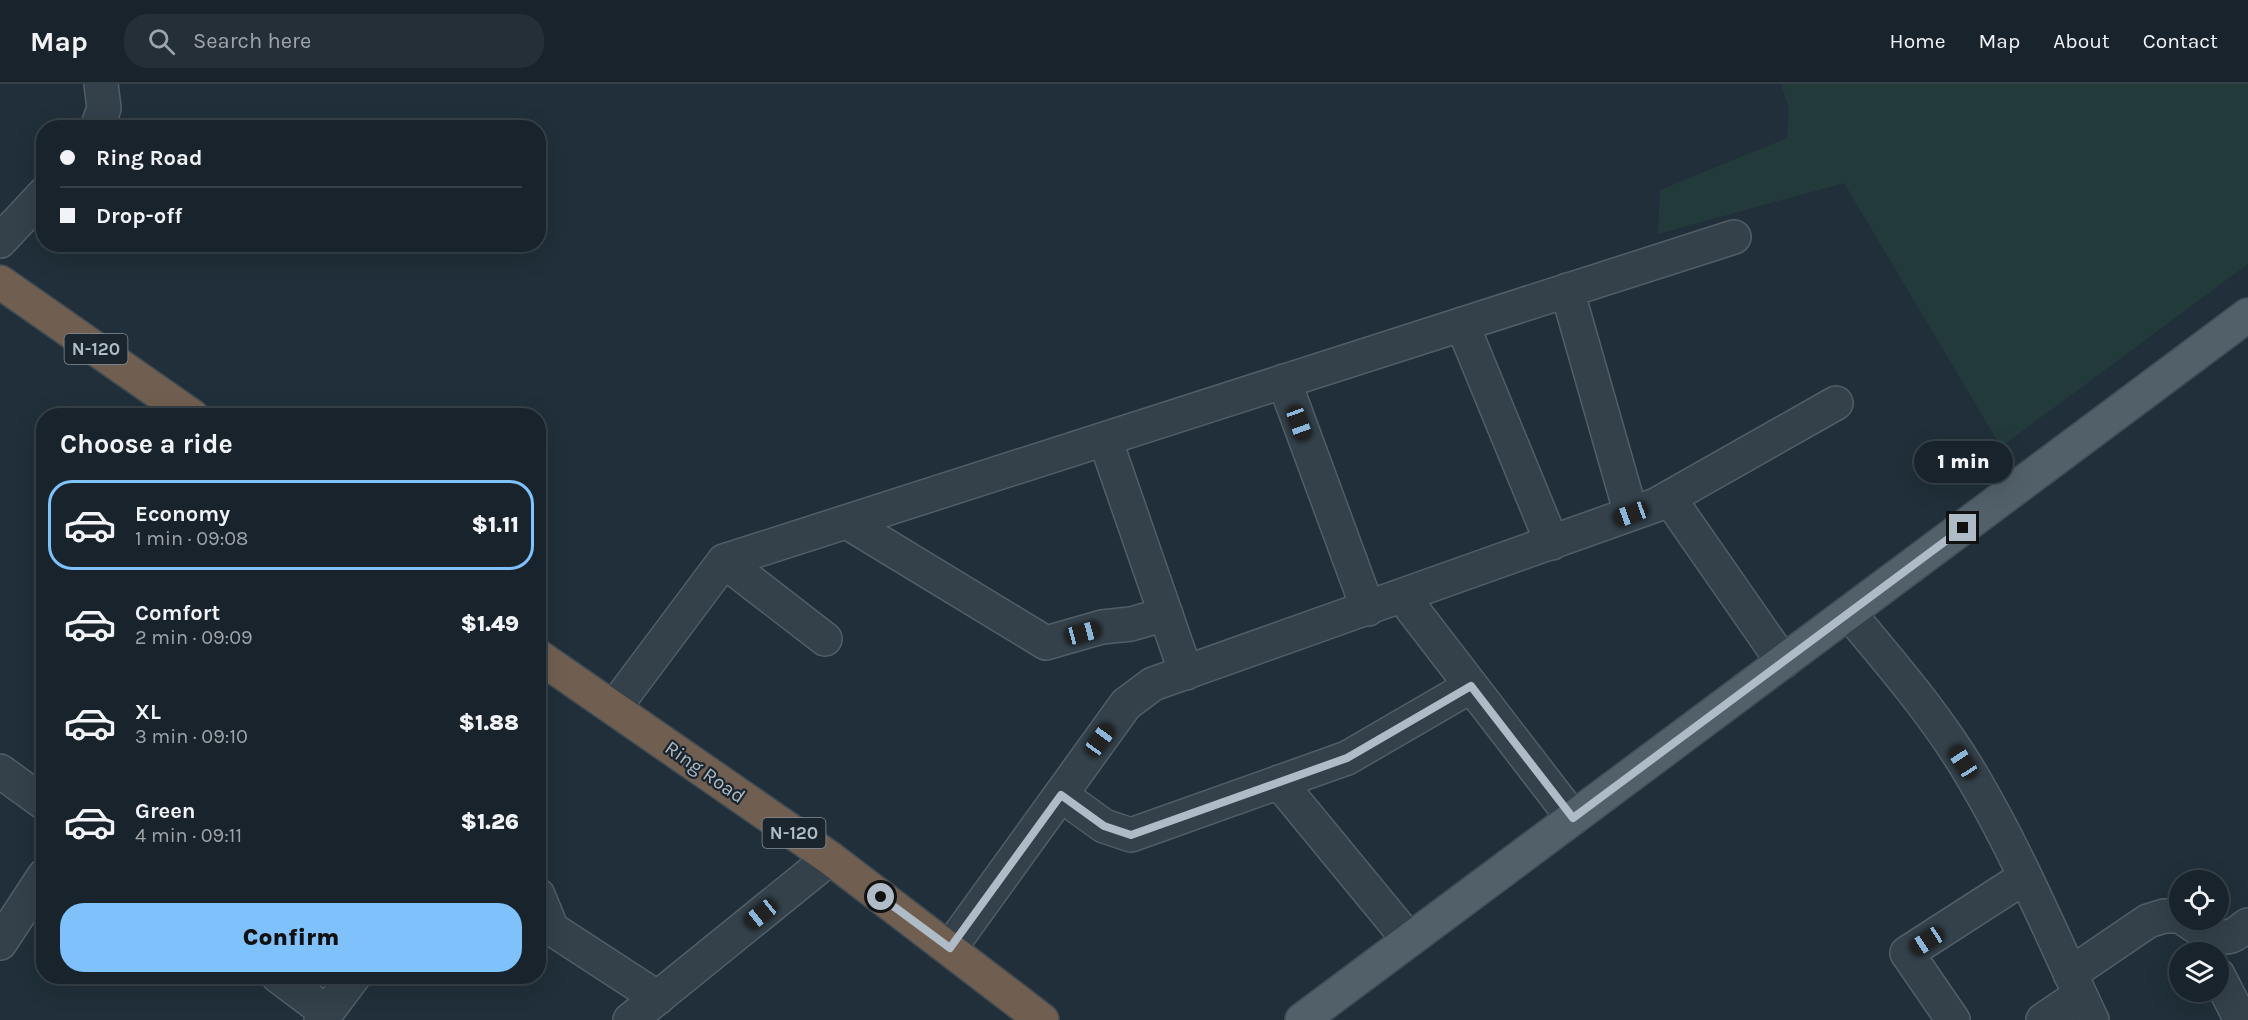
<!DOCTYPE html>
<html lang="en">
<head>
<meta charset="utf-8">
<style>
	:root { --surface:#18232b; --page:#252f37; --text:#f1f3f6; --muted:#9fa4a9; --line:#364047; --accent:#7fc2fb }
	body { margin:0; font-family:Karla,sans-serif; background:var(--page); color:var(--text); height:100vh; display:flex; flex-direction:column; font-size:22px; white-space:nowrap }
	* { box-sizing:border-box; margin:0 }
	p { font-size:20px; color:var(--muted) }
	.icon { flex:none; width:33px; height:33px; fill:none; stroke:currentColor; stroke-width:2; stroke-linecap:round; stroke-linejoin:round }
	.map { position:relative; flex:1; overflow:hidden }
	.panel { position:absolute; left:36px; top:324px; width:510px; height:576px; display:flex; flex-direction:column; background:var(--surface); border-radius:24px; box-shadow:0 6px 24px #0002,0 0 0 2px var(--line) }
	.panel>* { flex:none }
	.hud { position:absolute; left:36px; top:36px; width:510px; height:132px; border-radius:24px; box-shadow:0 6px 24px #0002,0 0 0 2px var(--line); display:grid; align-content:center; height:132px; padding:0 24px; background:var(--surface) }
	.tools { position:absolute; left:2169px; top:786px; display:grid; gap:12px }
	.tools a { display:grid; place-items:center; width:60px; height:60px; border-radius:50%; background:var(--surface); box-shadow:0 6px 24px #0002,0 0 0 2px var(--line); font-size:30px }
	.end { position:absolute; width:27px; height:27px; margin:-14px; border:8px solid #afbbc6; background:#111; box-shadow:0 0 0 3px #111 }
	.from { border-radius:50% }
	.bubble { position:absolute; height:42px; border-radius:21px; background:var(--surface); box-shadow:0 6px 24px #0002,0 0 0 2px var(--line); font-size:20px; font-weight:800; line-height:42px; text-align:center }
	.car { position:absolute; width:18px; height:36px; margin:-18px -9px; border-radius:8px; box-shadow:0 0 4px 2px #0007; background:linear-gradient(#222 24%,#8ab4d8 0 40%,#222 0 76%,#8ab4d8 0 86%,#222 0) }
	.hud b { display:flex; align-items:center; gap:21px; height:57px; font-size:22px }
	.hud b+b { border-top:2px solid var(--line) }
	.hud i { width:15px; height:15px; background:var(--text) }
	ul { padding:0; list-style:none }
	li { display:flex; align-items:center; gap:18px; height:90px; margin:0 12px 9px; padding:0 12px; border:3px solid transparent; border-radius:24px }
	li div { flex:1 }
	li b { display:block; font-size:22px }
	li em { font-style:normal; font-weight:800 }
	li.selected { border-color:var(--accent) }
	li>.icon { width:54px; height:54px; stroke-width:1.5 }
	h2 { padding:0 24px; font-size:27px; line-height:72px }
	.action { display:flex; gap:12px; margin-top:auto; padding:12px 24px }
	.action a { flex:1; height:69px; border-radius:24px; background:var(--accent); color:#111; font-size:24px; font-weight:800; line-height:69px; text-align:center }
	header { display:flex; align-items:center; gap:36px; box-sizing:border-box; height:84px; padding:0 30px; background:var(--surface); border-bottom:2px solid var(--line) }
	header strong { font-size:28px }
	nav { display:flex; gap:33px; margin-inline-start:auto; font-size:21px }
	.search { width:420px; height:54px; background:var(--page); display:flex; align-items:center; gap:15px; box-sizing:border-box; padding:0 21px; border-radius:24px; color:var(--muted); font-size:22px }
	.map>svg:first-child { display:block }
	.green { fill:#223b3a }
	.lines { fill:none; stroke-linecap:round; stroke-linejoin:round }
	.minor-casing { stroke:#525e67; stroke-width:36 }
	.major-casing { stroke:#404c56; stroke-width:36 }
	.highway-casing { stroke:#3f4b54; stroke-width:36 }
	.minor { stroke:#34414a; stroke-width:33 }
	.major { stroke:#52606a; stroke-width:33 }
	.highway { stroke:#705f51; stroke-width:33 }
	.route { stroke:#afbbc6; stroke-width:8 }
	.labels { text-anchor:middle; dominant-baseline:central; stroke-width:4.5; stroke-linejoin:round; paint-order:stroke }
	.shield { fill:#1a252e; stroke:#828e98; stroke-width:1.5 }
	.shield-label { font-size:18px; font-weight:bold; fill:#afbbc6 }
	.street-label { font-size:20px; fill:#afbbc6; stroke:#1a252e }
</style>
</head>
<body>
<header>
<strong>Map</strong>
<div class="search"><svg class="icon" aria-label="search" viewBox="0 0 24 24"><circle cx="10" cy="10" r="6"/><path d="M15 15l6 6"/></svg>Search here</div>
<nav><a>Home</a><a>Map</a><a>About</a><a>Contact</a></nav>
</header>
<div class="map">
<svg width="2248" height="936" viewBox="0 0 2248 936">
	<rect width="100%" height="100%" fill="#202f39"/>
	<!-- green -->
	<path class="green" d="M1781,0H2248V180L2001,363L1844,99L1658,150L1660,106L1787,54L1789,24Z"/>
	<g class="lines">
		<defs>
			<path id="minor" d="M97,44L104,24L101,0
				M0,157L44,110
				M1567,206L1631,430
				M1462,240L1552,459
				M1284,297L1368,525
				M1105,355L1186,589
				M1669,414L1783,578
				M847,438L1046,559L1102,543L1131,540L1166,530
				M724,477L825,555
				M1403,513L1573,734
				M1849,529C1894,583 1940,636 1975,697C2020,774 2054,856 2092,936
				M614,624L724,477L1734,153
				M0,687L44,719
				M1279,698L1409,856
				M1061,711L1104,742L1131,751L1347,674L1471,602
				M538,811L552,845L658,914
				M2186,836C2198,844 2215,857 2231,852C2237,850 2243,844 2248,841
				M0,859L44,792
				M950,864L1126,620L1153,600L1656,421L1836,319
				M2070,890L2148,837L2164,832H2180
				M2218,891L2241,936
				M278,892L326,928
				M321,936L354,892
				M630,936L830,774
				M1953,936L1907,869L2025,793
				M2043,936L2080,911"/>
			<path id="major" d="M1302,936L2248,231"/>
			<path id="highway" d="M0,198L192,332
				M538,572L830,774L1042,936"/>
		</defs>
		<!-- minor casing -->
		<use href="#minor" class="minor-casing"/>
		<!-- major casing -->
		<use href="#major" class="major-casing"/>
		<!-- highway casing -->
		<use href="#highway" class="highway-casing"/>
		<!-- minor -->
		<use href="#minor" class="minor"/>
		<!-- major -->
		<use href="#major" class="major"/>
		<!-- highway -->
		<use href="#highway" class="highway"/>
	</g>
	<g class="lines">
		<!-- route -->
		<path class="route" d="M881,813L950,864L1061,711L1104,742L1131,751L1347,674L1471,602L1573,734L1963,444"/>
	</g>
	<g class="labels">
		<!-- shield labels -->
		<g class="shield">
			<rect x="64.5" y="250" width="63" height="30" rx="4.5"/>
			<rect x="762.5" y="734" width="63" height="30" rx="4.5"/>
		</g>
		<g class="shield-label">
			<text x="96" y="265">N-120</text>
			<text x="794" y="749">N-120</text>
		</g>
		<!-- street labels -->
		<g class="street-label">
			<text transform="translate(705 688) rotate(35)">Ring Road</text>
		</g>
	</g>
</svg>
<div class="tools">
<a><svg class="icon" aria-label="locate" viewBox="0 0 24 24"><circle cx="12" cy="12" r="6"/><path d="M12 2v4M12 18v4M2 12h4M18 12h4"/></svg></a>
<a><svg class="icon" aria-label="layers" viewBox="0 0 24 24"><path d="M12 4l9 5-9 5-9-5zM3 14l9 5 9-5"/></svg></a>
</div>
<i class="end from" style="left:881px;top:813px"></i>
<i class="end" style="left:1963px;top:444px"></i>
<div class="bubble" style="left:1914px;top:357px;width:99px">1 min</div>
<i class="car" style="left:1299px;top:339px;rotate:160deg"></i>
<i class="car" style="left:1631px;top:430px;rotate:250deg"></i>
<i class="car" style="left:1083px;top:549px;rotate:75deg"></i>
<i class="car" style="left:1100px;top:656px;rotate:36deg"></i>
<i class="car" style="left:1963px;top:678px;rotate:327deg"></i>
<i class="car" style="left:761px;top:830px;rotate:231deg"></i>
<i class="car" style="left:1927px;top:857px;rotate:237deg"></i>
<div class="hud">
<b><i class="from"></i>Ring Road</b>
<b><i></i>Drop-off</b>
</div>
<section class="panel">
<h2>Choose a ride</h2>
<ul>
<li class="selected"><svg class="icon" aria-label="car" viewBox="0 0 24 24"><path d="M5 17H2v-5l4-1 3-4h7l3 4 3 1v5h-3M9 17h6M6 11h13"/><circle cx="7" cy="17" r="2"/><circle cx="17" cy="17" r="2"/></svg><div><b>Economy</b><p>1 min · 09:08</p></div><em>$1.11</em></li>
<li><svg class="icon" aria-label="car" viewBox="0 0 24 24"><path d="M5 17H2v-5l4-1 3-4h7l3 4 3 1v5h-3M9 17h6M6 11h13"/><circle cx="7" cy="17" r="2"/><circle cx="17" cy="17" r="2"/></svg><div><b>Comfort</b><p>2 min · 09:09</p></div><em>$1.49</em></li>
<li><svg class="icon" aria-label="car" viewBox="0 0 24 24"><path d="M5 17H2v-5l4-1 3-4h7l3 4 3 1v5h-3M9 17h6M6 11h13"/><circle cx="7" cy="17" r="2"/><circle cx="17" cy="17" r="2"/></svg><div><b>XL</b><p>3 min · 09:10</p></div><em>$1.88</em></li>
<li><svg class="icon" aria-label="car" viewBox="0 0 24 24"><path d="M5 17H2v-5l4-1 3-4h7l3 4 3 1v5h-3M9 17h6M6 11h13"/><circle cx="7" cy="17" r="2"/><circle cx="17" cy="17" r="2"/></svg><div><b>Green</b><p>4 min · 09:11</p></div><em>$1.26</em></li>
</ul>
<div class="action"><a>Confirm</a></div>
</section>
</div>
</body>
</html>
